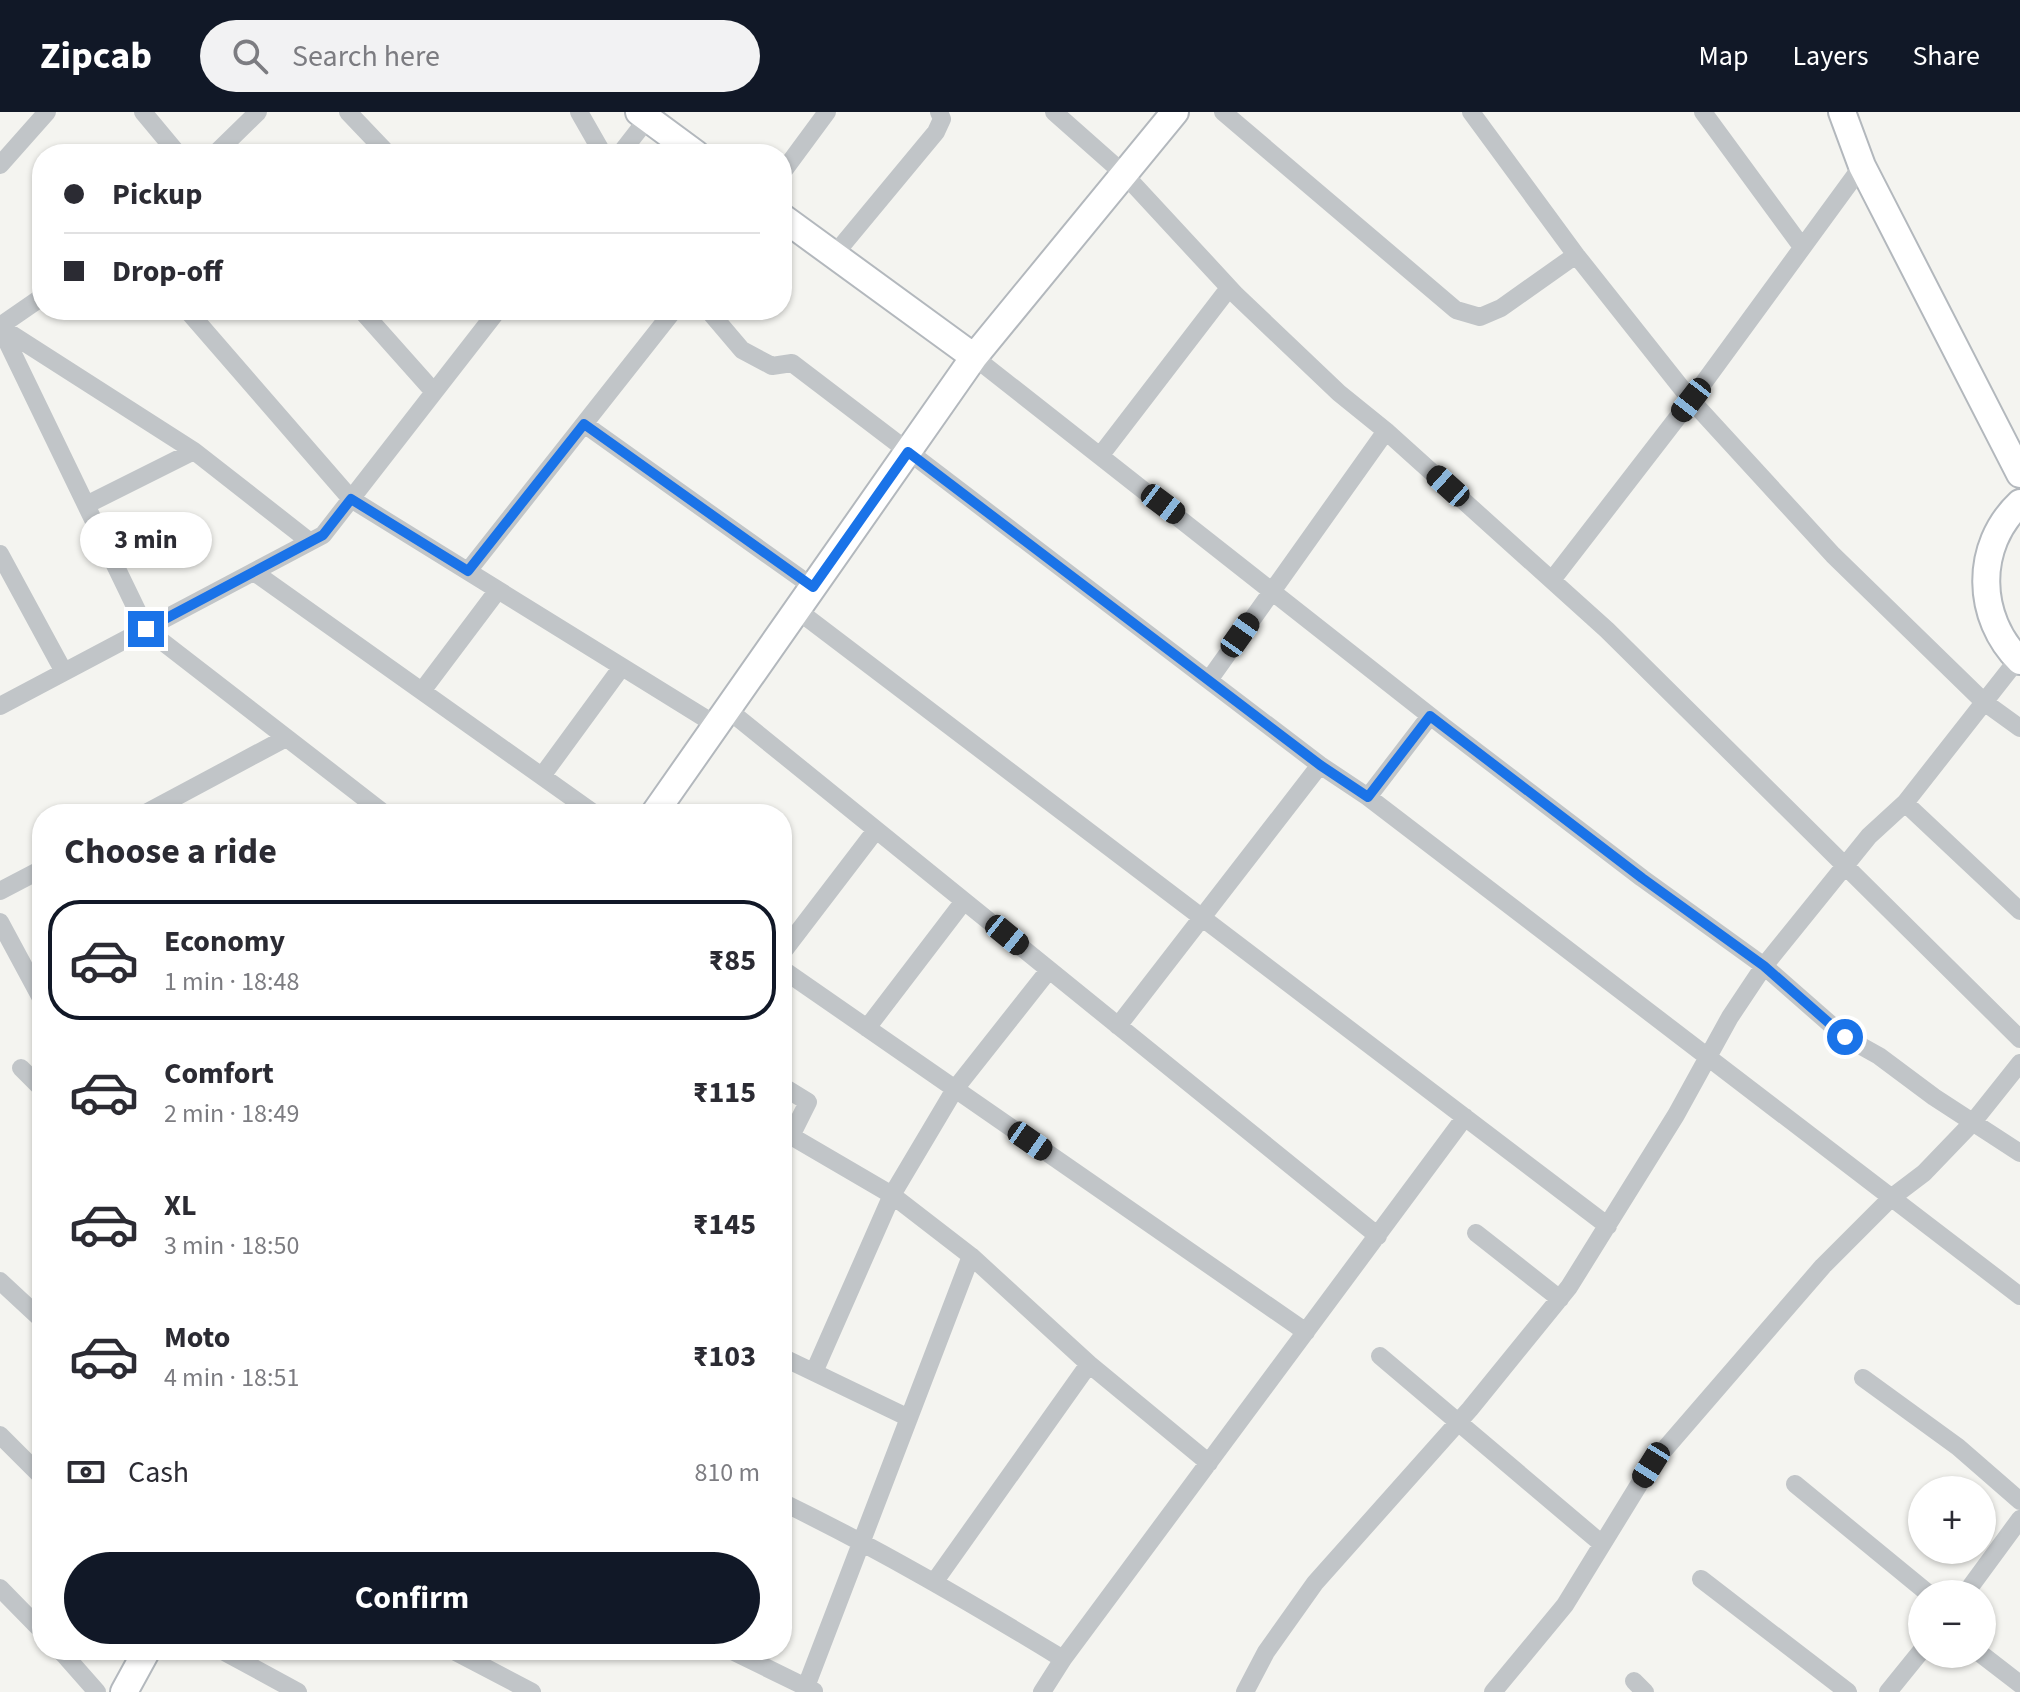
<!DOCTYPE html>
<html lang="en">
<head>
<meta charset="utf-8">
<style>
	:root { --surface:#fff; --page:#f2f2f3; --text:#2b2b33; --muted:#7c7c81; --line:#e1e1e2; --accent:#111827 }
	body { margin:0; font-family:"Source Sans 3",sans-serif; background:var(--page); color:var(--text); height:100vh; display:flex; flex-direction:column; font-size:30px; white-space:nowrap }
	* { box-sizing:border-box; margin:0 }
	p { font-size:26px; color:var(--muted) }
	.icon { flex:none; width:44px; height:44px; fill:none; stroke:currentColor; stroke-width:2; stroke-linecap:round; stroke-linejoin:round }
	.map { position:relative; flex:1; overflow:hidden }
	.panel { position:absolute; left:32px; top:692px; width:760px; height:856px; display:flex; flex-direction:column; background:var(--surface); border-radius:32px; box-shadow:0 2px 6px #0004 }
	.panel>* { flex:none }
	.banner { position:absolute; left:32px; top:32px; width:760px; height:176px; border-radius:32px; box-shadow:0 2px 6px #0004; display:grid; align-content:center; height:176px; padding:0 32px; background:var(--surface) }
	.fabs { position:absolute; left:1908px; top:1364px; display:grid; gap:16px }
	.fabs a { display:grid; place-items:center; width:88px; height:88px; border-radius:50%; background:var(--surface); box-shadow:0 2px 6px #0004; font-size:40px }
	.end { position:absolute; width:36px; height:36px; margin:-18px; border:10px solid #1a73e8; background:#fff; box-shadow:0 0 0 4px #fff }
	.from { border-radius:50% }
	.bubble { position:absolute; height:56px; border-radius:28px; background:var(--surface); box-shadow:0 2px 6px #0004; font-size:26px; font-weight:700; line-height:56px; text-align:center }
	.car { position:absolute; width:24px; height:48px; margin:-24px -12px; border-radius:10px; box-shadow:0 0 6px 2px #0007; background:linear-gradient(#222 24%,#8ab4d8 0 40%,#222 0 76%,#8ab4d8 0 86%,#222 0) }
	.banner b { display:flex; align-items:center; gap:28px; height:76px; font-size:30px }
	.banner b+b { border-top:2px solid var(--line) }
	.banner i { width:20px; height:20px; background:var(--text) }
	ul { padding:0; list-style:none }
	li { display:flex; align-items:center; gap:24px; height:120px; margin:0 16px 12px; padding:0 16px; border:4px solid transparent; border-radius:32px }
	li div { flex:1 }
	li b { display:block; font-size:30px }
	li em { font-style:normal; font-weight:700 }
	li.on { border-color:var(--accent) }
	li>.icon { width:72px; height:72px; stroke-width:1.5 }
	h2 { padding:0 32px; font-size:36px; line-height:96px }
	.pay { display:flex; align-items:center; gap:20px; height:88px; padding:0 32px; font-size:30px }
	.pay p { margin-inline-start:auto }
	.action { display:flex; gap:16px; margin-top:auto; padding:16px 32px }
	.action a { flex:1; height:92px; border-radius:48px; background:var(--accent); color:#fff; font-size:32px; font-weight:700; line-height:92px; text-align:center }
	header { display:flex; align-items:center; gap:48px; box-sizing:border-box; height:112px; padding:0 40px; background:var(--accent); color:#fff }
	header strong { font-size:38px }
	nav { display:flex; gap:44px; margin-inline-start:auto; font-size:28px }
	.search { width:560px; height:72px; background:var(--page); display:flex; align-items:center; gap:20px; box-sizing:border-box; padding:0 28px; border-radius:44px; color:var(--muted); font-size:30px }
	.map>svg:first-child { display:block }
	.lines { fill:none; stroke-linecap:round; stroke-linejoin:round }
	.secondary-casing { stroke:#b3b8bd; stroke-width:30 }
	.street { stroke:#c1c5c8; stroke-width:18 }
	.secondary { stroke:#fff; stroke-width:26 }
	.route { stroke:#1a73e8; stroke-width:10 }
</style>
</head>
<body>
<header>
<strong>Zipcab</strong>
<div class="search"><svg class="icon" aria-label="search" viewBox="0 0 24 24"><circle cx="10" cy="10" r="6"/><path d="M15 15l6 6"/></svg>Search here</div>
<nav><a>Map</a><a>Layers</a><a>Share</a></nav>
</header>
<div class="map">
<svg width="2020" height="1580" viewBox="0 0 2020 1580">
	<rect width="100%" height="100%" fill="#f4f4f0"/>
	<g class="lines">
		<defs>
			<path id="secondary" d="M639,0L696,42
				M1842,0L1862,54L2020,362
				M782,105L974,245
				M2020,391C1974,434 1976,506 2020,549
				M654,702L974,245L1175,0
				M124,1580L147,1538"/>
		</defs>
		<!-- secondary casing -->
		<use href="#secondary" class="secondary-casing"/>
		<!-- street -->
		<path class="street" d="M143,0L178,42
			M348,0L388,42
			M579,0L603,42
			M1054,0L1124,62L1236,183L1339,281L1386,319L1607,518L2020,927
			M1223,0L1456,198L1480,205L1501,196L1576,143
			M1471,0L1576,143L1691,288L1833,443L1984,590L2020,616
			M1703,0L1802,135
			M215,42L258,0
			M620,42L648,6
			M0,53L47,0
			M782,61L827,0
			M834,143L936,20L942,7L939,0
			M187,198L351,387L716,613
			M361,198L434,280
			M708,198L742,238L772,254L792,251L1320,653L1368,685L2020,1184
			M0,214L42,185
			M0,215L146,517L385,702
			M2,216L194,339L309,429
			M974,245L1443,614L1642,766L1764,854L1845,925L1879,944L1934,985L2020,1041
			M584,312L813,475
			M1100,344L1229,176
			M86,393L194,339
			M0,442L64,560
			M468,459L674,198
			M254,460L595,702
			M1552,468L1691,288L1862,54
			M797,498L1608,1114
			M1209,568L1386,319
			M422,579L498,478
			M0,594L323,423L498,198
			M727,597L1378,1124
			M542,664L621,556
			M1368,685L1430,604
			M1905,691L2020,799
			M144,702L286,626
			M0,779L42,757
			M0,810L42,888
			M782,841L876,718
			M782,857L1306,1220
			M1118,914L1320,653
			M867,916L964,789
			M21,956L42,977
			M782,974L808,990L791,1024L892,1083L971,1144L1089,1252L1209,1351
			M1476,1121L1560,1187
			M0,1169L42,1208
			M1380,1244L1602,1432
			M782,1245L909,1306
			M814,1260L892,1083L955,977L1049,858
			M1863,1266L1958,1335L2020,1389
			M0,1323L42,1365
			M1795,1372L1929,1482
			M782,1390C879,1437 971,1491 1063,1547
			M1701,1467L1848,1580
			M935,1469L1089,1252
			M0,1476L42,1519
			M1965,1482L2020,1407
			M60,1538L97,1580
			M221,1538L298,1580
			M452,1538L532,1580
			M730,1538L814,1579
			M1981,1542L2020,1572
			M1634,1569L1645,1580
			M804,1580L971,1144
			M1042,1580L1063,1547L1465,1005
			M1245,1580L1266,1540L1315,1471L1470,1297L1569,1175L1676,1003L1730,905L1764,854L1869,724L1905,691L2018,547
			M1493,1580L1565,1493L1651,1353L1823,1154L1891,1086L1924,1061L1973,1010L2020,951
			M1888,1580L1922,1538"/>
		<!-- secondary -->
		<use href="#secondary" class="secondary"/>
	</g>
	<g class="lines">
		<!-- route -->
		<path class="route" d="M146,517L323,423L351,387L468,459L584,312L813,475L908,340L1320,653L1368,685L1430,604L1642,766L1764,854L1845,925"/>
	</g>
</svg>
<div class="fabs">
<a>+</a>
<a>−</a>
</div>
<i class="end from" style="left:1845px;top:925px"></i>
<i class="end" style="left:146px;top:517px"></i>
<div class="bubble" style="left:80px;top:400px;width:132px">3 min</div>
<i class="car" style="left:1691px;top:288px;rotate:218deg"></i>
<i class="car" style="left:1448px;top:374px;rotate:312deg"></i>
<i class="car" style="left:1163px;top:392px;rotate:127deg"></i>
<i class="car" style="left:1240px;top:523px;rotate:35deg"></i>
<i class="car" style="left:1007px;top:823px;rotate:129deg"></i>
<i class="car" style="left:1030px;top:1029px;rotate:125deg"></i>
<i class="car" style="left:1651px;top:1353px;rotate:212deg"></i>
<div class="banner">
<b><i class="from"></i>Pickup</b>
<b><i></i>Drop-off</b>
</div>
<section class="panel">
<h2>Choose a ride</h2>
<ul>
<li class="on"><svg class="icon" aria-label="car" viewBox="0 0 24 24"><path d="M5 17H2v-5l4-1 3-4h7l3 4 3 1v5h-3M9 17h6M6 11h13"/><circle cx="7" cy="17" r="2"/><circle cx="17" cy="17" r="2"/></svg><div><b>Economy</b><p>1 min · 18:48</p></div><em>₹85</em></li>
<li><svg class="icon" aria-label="car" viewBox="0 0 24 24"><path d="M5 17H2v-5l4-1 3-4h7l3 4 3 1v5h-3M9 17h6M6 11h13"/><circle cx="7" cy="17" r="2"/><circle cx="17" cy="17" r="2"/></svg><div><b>Comfort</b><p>2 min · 18:49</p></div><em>₹115</em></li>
<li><svg class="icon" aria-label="car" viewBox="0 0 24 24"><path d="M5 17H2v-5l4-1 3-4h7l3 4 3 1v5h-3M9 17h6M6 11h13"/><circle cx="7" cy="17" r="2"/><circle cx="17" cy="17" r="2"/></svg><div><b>XL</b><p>3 min · 18:50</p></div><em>₹145</em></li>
<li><svg class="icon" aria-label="car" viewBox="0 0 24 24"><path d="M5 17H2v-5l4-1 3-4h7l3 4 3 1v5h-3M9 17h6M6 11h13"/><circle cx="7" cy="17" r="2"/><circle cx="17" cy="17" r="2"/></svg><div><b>Moto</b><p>4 min · 18:51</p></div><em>₹103</em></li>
</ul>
<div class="pay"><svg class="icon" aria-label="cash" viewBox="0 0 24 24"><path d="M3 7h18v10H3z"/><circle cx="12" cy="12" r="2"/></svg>Cash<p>810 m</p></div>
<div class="action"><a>Confirm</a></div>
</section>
</div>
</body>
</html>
